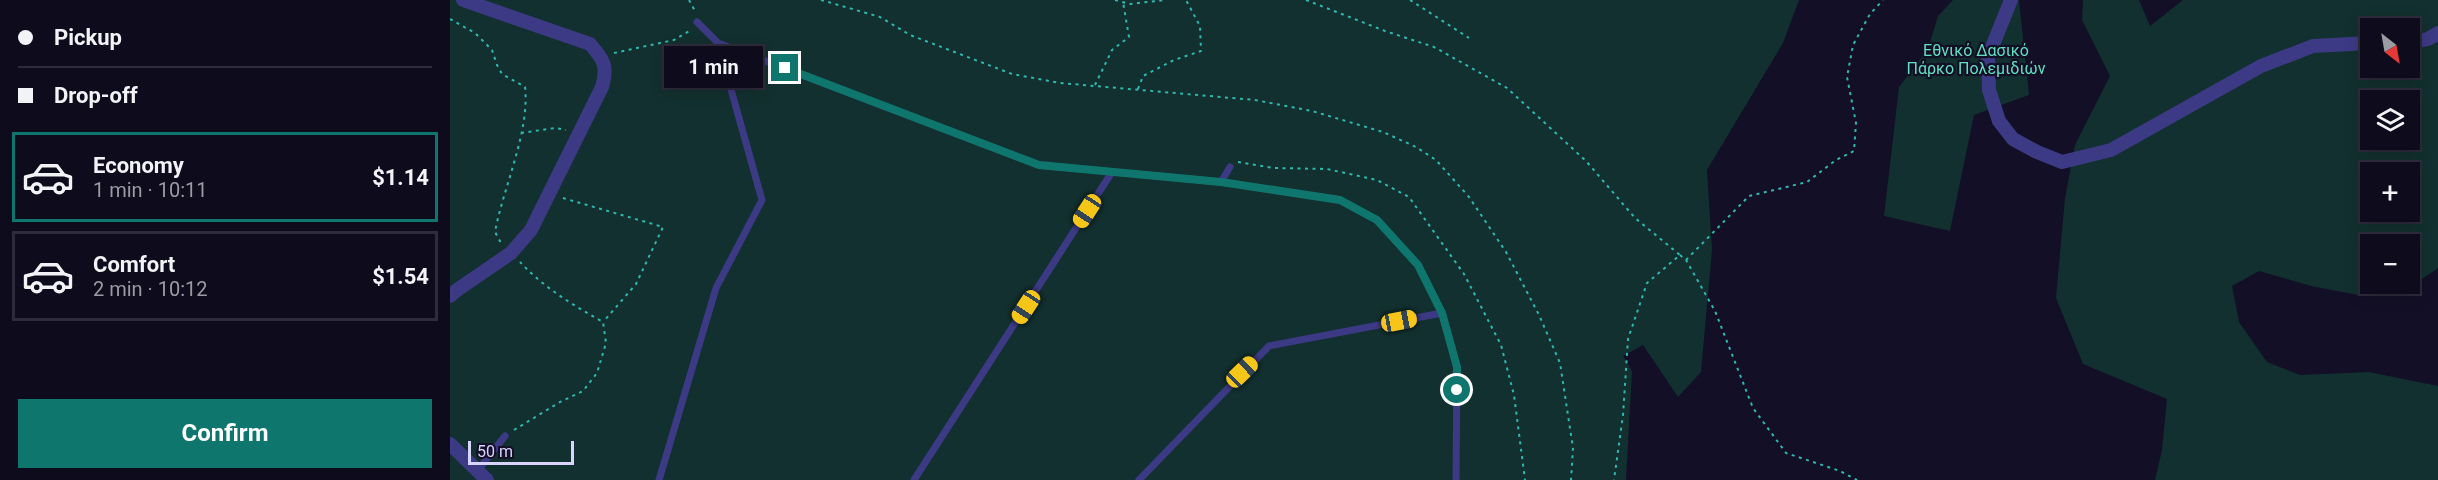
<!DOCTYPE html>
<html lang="en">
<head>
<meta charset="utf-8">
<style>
	:root { --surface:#0e0b1c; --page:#1c1929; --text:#f1f3f6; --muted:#9b9ba3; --line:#2e2b3b; --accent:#0f766e }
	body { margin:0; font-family:Roboto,sans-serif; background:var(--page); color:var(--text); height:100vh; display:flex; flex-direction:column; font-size:22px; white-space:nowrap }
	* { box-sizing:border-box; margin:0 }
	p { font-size:20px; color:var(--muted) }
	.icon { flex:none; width:33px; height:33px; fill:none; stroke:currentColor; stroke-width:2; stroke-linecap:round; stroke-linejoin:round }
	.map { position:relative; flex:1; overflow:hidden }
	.sheet { display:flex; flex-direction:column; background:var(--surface); width:450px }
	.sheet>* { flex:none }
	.banner { display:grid; align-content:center; height:132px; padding:0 18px; background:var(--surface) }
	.needle { width:39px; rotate:149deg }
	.fabs { position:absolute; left:1910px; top:18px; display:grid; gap:12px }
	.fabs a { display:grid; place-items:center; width:60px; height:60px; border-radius:0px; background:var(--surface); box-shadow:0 3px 15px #0003,0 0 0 2px var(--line); font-size:30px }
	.scale { position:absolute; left:18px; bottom:15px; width:106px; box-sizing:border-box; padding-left:6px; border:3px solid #d9d4ff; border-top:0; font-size:16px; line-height:21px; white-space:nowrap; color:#d9d4ff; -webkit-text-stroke:4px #130f26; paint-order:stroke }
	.end { position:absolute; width:27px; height:27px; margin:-14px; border:8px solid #0f766e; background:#fff; box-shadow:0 0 0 3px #fff }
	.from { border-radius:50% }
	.bubble { position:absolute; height:42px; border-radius:0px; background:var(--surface); box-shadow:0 3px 15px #0003,0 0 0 2px var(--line); font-size:20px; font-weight:700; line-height:42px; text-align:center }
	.car { position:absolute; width:18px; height:36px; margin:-18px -9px; border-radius:8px; box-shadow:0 0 4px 2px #0007; background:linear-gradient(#f5c518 24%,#345 0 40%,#f5c518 0 76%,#345 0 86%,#f5c518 0) }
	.banner b { display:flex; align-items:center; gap:21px; height:57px; font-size:22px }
	.banner b+b { border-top:2px solid var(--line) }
	.banner i { width:15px; height:15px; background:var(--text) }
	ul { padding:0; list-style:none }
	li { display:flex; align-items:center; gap:18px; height:90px; margin:0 12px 9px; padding:0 6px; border:3px solid var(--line); border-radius:0px }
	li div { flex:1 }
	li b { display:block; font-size:22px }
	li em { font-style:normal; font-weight:700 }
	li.on { border-color:var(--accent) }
	li>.icon { width:54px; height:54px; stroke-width:1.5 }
	.cta { display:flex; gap:12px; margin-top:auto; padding:12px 18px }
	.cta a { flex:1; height:69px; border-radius:0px; background:var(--accent); color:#fff; font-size:24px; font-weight:700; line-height:69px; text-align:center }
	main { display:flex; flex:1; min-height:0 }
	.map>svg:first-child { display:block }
	.green { fill:#12302f; fill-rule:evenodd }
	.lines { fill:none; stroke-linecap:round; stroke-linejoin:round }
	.path { stroke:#2fb8b0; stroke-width:2; stroke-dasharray:3 4.5; stroke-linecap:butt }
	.lane { stroke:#3d3a85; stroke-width:7 }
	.street { stroke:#3d3a85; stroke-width:14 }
	.route { stroke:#0f766e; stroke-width:8 }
	.labels { text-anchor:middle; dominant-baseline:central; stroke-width:4.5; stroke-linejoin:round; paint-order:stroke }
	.park-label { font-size:16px; fill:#5fe0c0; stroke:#130f26 }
</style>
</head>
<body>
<main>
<section class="sheet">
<div class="banner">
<b><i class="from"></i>Pickup</b>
<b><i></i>Drop-off</b>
</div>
<ul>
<li class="on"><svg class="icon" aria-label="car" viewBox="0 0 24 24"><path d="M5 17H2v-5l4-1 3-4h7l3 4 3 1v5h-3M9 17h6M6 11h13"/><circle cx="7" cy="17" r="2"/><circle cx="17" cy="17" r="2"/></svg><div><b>Economy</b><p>1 min · 10:11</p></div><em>$1.14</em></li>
<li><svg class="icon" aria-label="car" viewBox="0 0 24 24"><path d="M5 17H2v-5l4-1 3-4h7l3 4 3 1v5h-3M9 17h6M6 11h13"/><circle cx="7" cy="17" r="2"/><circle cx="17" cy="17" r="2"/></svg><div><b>Comfort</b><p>2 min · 10:12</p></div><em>$1.54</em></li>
</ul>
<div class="cta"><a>Confirm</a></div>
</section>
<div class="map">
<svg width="1988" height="480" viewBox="0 0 1988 480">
	<rect width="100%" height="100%" fill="#130f26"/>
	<!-- green -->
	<path class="green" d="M0,0H1349L1333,43L1257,170L1262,250L1251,372L1228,397L1193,345L1173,356L1182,371L1176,480H0Z
		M1503,0H1569L1579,95L1524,115L1500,231L1434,216L1449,87L1478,49L1488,16Z
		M1633,0H1689L1700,26L1733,0H1988V268L1956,290L1908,295L1861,286L1809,271L1782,286L1789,322L1817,362L1850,375L1919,372L1988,386V480H1705L1712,450L1717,399L1633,364L1606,298L1615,198L1625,145L1660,76L1632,20ZM1920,28H1959V68H1920ZM1920,100H1959V140H1920ZM1920,172H1959V212H1920ZM1920,244H1959V284H1920Z"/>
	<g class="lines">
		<!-- path -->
		<path class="path" d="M239,0L245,11
			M371,0L430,17L460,35L562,74L610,83L805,100L862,111L933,132L966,147L986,160L1019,197L1056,252L1089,315L1110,363L1123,448L1121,480
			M665,0L680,4L715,0
			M856,0L935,31L984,47L1057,88L1136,161L1185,218L1230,255L1197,283L1178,339L1173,415L1164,480
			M960,0L1019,38
			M0,19L25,33L42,50L47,65L52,74L75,87C80,132 53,188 45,232L51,243
			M164,53L224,40L241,30
			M645,85L662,50L679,37L673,2
			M688,89L693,76L724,60L751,51L750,26L736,0
			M71,133L105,128L116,130
			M788,162L824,168L877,169L927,180L959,197L1014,274L1051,345L1064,395L1075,480
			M113,198L213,227L186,284L154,321
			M1230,255L1236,260L1265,311L1303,408L1336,453L1390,471L1407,480
			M1236,260L1299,196L1357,182L1386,160L1404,151L1406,123L1397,77L1403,45L1420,14L1433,0
			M64,430L110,402L133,391L147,373L156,343L153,322C123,305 94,288 70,262"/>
		<!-- lane -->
		<path class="lane" d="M247,22L268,43L589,165L771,182L780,167
			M992,313L1007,367L1006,480
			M28,470L55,436
			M209,480L266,288L312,200L268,43
			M464,480L662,172
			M689,480L819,346L992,313L968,265L927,220L890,200L771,182"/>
		<!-- street -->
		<path class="street" d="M1561,0L1538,57L1539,90L1549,121L1563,139L1587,152L1612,162L1661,150L1811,66L1863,46L1920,43
			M1959,43L1978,39L1988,33
			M0,296L7,290L61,253L81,230L152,87C158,66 154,60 140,44L13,0
			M0,444L37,480"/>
	</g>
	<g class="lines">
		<!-- route -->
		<path class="route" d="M335,68L589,165L771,182L890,200L927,220L968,265L992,313L1007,367V390"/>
	</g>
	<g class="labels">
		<!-- park labels -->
		<g class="park-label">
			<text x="1526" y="50">Εθνικό Δασικό<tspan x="1526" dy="18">Πάρκο Πολεμιδιών</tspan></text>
		</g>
	</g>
</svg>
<div class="fabs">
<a><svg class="needle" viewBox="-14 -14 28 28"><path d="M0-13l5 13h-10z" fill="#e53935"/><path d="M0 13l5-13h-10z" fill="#9b9ba3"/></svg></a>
<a><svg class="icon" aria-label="layers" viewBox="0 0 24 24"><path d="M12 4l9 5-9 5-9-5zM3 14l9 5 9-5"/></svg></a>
<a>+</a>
<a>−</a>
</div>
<div class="scale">50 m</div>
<i class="end from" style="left:1007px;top:390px"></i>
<i class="end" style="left:335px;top:68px"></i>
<div class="bubble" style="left:214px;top:46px;width:99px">1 min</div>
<i class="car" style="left:637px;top:211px;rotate:213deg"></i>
<i class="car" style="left:576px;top:307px;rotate:213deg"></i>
<i class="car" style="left:949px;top:321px;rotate:79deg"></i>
<i class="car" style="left:792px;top:372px;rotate:46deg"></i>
</div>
</main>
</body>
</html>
